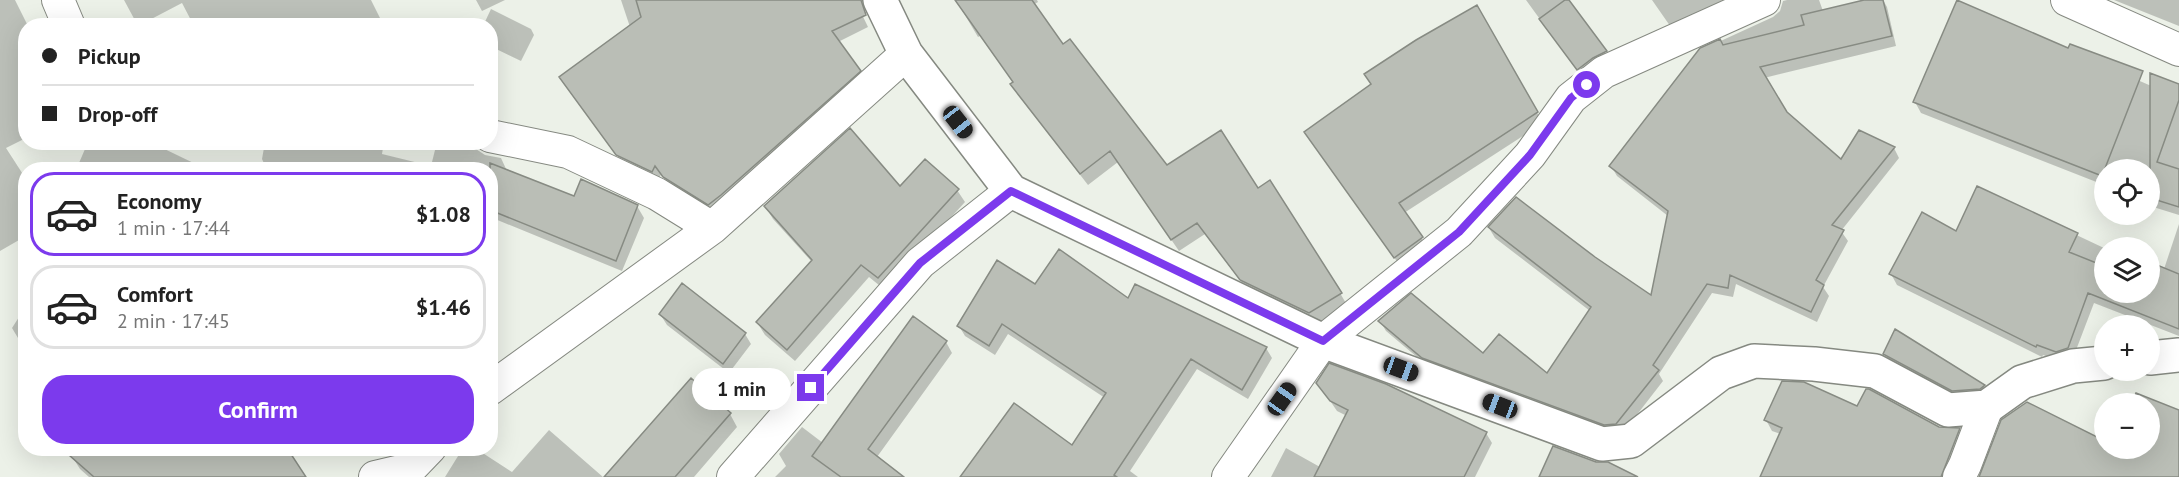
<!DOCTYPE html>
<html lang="en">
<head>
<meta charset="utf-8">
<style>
	:root { --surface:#fff; --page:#f6f6f6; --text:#222; --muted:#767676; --line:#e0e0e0; --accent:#7c3aed }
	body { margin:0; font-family:"PT Sans",sans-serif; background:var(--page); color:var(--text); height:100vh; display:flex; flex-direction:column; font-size:22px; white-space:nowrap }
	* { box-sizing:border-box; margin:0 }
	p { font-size:20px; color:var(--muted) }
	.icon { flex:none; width:33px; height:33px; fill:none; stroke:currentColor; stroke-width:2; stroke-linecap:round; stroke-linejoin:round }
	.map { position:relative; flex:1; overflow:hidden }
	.panel { position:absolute; left:18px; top:162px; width:480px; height:294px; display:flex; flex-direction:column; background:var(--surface); border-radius:24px; box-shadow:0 6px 24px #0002 }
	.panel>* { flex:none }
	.top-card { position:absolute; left:18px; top:18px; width:480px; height:132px; border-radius:24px; box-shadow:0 6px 24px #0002; display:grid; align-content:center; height:132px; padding:0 24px; background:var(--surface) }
	.fabs { position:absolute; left:2094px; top:159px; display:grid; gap:12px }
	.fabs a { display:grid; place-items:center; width:66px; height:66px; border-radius:50%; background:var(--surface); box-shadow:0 6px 24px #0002; font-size:30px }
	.end { position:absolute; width:27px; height:27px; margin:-14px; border:8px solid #7c3aed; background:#fff; box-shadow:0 0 0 3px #fff }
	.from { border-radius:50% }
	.bubble { position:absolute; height:42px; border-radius:21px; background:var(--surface); box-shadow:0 6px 24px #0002; font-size:20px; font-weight:600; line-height:42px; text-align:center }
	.car { position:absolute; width:18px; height:36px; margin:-18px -9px; border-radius:8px; box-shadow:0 0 4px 2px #0007; background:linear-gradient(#222 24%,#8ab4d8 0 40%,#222 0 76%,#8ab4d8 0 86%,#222 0) }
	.top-card b { display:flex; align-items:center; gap:21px; height:57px; font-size:22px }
	.top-card b+b { border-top:2px solid var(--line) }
	.top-card i { width:15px; height:15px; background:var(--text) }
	ul { padding:10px 0 0; list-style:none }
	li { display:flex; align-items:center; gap:18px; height:84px; margin:0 12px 9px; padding:0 12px; border:3px solid var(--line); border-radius:24px }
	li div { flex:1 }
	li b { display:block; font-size:22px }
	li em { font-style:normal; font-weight:600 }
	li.on { border-color:var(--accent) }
	li>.icon { width:54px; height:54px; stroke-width:1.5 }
	.primary-button { display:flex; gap:12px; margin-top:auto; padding:12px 24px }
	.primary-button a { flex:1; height:69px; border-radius:24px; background:var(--accent); color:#fff; font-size:24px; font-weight:600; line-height:69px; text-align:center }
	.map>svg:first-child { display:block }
	.shadow { fill:#0003 }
	.building { fill:#babeb6; stroke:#878b83; stroke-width:1.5 }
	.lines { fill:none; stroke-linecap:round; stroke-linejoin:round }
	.street-casing { stroke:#858981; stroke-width:34 }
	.secondary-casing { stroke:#858981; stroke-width:36 }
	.street { stroke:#fff; stroke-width:32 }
	.secondary { stroke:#fff; stroke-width:33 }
	.route { stroke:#7c3aed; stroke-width:8 }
</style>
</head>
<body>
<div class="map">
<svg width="2179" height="477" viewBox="0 0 2179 477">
	<rect width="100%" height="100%" fill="#ecf1e8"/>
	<!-- shadow -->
	<path class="shadow" d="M0,0H15L28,26H26V138L6,148L26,179V236L0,251Z
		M124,0H371L384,26H194L182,3L138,26Z
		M476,0H505L482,11Z
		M621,0H855L868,27L838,42L866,82L715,215L671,188L661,174L658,182L624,165L567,88L630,27Z
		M956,0H1037L1038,2L1033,5L1062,46L1166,167L1258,190L1340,293L1347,305L1316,325L1249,292L1205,234L1179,251L1118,162L1088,185L1019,96L1012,84L1014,83L980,36L978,37Z
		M1526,0H1567L1611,62L1584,80Z
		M1652,0H1735L1675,33Z
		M1787,0H1819L1823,11L1870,0H1883L1887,7L1896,46L1764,78L1786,113L1842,161L1894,148L1899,158L1841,231L1848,241L1823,287L1829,296L1817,322L1736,284L1733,297L1712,293L1659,374L1663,381L1622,434L1430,368L1386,331L1380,321L1548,375L1590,311L1495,238L1489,228L1594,258L1653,297L1668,216L1617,176L1611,166L1701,50L1773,17L1780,11L1783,1Z
		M2114,0H2179V26Z
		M1958,2L2179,98V215L2150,206V170H2104V185L1921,113L1915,102Z
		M1477,8L1543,123L1404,213L1428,248L1401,267L1312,143Z
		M491,9L531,29L534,35L521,61L490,46V26H483Z
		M88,142H150L206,169L207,166L216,170H76Z
		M265,142H380L383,148L382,154L431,166L437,142H448L476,149L485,155L501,158L507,171L575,198L637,206L644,218L622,271L495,219L493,226H490V170H267L262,159Z
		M1977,188L2104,248V292H2150V264L2164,269L2179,224V336L2094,303L2073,358L2062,362L2043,355L2042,357L1897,285L1891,274L1956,233Z
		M900,189L957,190L965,202L885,290L869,277L795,361L765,335L757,322L812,262L773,219L765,206Z
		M1036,286L1129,300L1266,348L1272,358L1248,399L1197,369L1130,471L1138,477H962L1069,452L1105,398L1008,334L995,355L965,336L959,326Z
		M26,306V343L18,338L12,328Z
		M660,314L745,334L751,344L729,373L667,325Z
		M1896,332L1984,386L1990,397L1959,401L1891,365L1885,354Z
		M946,342L952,353L877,457L901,477H775L786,466L779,454L802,427L823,443Z
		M691,380L730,414L737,427L694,477H606Z
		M1318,383L1486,433L1492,443L1475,477H1271L1286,448L1320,467L1347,416L1337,411Z
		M2137,395L2179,412V477H1980L2104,440V448H2150V404Z
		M1858,408L1939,428L1959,429L1965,440L1951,477H1762L1781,434L1772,431L1766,420Z
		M549,430L603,477H445L463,448H475L512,472Z
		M168,448H296L289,455L304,477H89L80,469L73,458Z"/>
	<!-- building -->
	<path class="building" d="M636,0H861L866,15L832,31L861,71L721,195L708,205L663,177L655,166L652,172L616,155L559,77L641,17Z
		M955,0H1032L1063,44L1070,39L1167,165L1221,130L1258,188L1270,180L1342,293L1309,313L1240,280L1197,223L1171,240L1110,151L1080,174L1010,84L1013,82Z
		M1565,0H1569L1607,51L1593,58L1577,70L1539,19Z
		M1864,0H1883L1892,36L1760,67L1787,112L1841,159L1859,130L1895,147L1832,225L1844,230L1816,280L1824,285L1811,312L1730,275L1728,288L1707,284L1653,365L1659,370L1616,424L1604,425L1422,358L1378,321L1411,293L1483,353L1499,334L1547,373L1591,307L1488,227L1516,197L1595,257L1651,295L1668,211L1609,166L1700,48L1720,39L1723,45L1804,25L1801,15Z
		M1957,0L2068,48L2070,44L2143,71L2102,176L1913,102Z
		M1477,5L1538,112L1399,203L1423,237L1394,258L1304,132L1371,84L1364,74L1416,40Z
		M2150,73L2179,84V100L2157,162L2179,169V207L2150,198Z
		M850,128L900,186L925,159L959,189L878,278L861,265L787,350L756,322L812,260L764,206Z
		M490,163L574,196L581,179L638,205L616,261L490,210Z
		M1977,186L2078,233L2069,252L2104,266V292H2150V262L2179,274V329L2088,293L2068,348L2056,352L2037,345L2036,347L1889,274L1922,212L1956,231Z
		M1059,249L1128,298L1135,284L1267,347L1242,390L1191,359L1114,475L1117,477H960L1014,403L1072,445L1106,393L1002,324L989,346L957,326L997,260L1035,284Z
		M682,283L746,333L723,364L659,314Z
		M913,316L947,341L868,449L904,477H841L812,456Z
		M1895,329L1985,385L1980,389L1952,391L1883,354Z
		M1329,363L1386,384L1487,432L1464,477H1314L1348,410L1330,401L1316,383Z
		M691,378L731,413L675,477H604Z
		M1782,381L1804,382L1857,406L1866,389H1869L1939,427L1960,428L1941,477H1760L1782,428L1764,420Z
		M2136,393L2179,410V477H1979L2001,420L2027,402L2103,440L2104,438V448H2150V404H2132Z
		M1553,446L1596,462H1608L1638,477H1539Z
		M61,448H287L306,477H94Z"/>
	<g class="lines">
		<defs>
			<path id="street" d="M58,0L69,26
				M2067,0L2179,50
				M490,136L568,152L657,194L712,228
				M490,389L712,228L906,54
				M375,477L409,469
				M402,477L430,448
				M733,477L920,263L1011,191
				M1228,477L1323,341L1459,232L1530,155L1571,98L1604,72L1764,0
				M1959,477L1965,465L1987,407"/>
			<path id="secondary" d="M880,0L906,54L1011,191L1323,341L1602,444L1631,441L1721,373L1754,361L1814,364L1875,371L1948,410L1987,407L2022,382L2073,366L2104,363
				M2150,358L2179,355"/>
		</defs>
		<!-- street casing -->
		<use href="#street" class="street-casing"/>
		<!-- secondary casing -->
		<use href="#secondary" class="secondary-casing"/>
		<!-- street -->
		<use href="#street" class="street"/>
		<!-- secondary -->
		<use href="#secondary" class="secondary"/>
	</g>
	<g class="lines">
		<!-- route -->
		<path class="route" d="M811,388L920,263L1011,191L1323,341L1459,232L1530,155L1571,98L1587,85"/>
	</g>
</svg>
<div class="fabs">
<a><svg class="icon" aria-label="locate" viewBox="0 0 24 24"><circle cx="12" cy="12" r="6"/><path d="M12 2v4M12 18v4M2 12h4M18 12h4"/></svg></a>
<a><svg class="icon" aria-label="layers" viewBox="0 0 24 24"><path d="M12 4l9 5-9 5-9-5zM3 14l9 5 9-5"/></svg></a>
<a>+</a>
<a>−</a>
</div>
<i class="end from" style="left:1587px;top:85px"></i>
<i class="end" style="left:811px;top:388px"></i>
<div class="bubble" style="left:692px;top:368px;width:99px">1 min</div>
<i class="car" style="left:958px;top:122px;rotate:142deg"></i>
<i class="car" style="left:1401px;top:369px;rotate:110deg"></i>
<i class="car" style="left:1282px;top:399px;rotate:35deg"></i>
<i class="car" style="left:1500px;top:406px;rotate:291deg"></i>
<div class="top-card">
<b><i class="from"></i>Pickup</b>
<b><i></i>Drop-off</b>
</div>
<section class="panel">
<ul>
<li class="on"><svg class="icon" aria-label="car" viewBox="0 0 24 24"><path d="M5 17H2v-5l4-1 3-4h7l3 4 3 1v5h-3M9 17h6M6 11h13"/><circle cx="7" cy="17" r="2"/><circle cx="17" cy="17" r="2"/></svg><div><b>Economy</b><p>1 min · 17:44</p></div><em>$1.08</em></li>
<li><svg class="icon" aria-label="car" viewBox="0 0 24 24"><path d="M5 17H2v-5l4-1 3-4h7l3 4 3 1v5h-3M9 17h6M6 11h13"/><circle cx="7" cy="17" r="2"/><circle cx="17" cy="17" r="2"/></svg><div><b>Comfort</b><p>2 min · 17:45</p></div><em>$1.46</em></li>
</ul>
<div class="primary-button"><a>Confirm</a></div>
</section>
</div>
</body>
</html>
